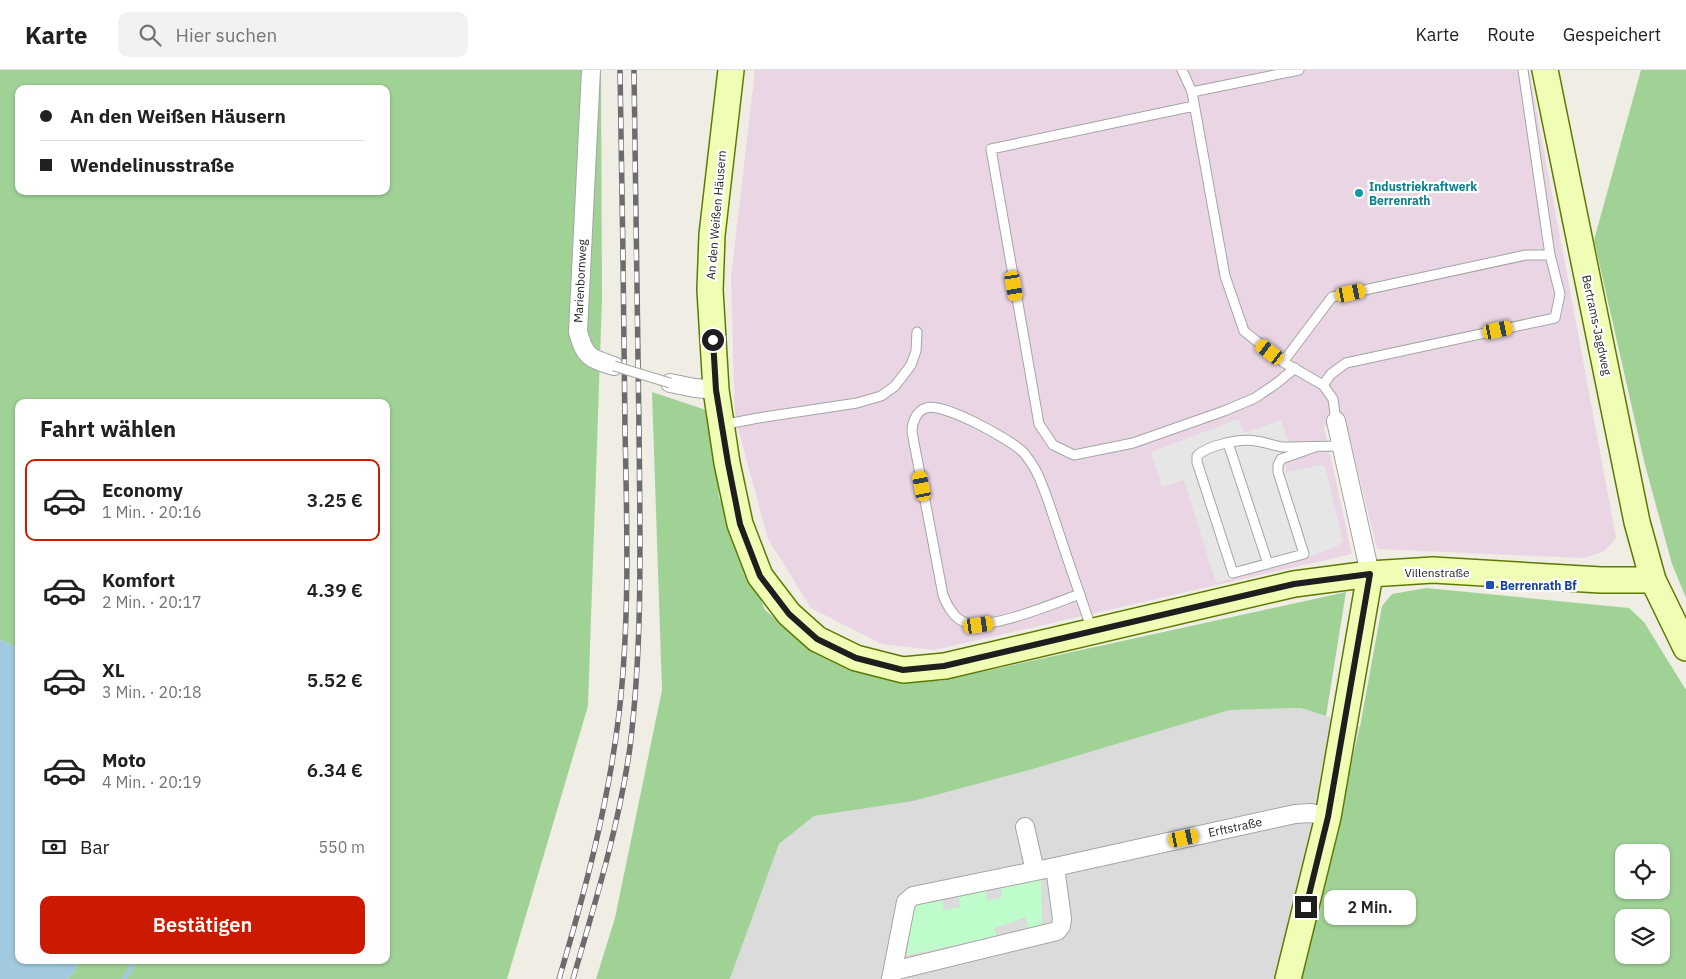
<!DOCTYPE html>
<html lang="de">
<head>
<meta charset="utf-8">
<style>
	:root { --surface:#fff; --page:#f2f2f2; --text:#202124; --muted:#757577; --line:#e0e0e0; --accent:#cc1a00 }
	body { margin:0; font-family:"IBM Plex Sans",sans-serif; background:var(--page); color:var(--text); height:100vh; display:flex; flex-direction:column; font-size:19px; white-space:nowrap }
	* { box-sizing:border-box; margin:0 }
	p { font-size:16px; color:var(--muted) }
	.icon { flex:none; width:28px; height:28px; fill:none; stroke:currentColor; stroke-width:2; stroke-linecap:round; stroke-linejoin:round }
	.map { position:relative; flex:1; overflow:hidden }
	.side { position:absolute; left:15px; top:329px; width:375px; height:565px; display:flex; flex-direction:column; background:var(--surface); border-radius:10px; box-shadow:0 1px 4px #0004 }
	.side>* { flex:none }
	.top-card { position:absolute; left:15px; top:15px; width:375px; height:110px; border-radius:10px; box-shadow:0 1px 4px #0004; display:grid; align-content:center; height:110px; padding:0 25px; background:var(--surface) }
	.tools { position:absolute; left:1615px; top:774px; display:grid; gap:10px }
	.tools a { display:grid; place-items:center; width:55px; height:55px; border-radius:10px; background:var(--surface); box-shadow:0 1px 4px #0004; font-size:25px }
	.end { position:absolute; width:22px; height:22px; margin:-11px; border:6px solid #1e1e1e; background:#fff; box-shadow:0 0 0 2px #fff }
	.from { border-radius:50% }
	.bubble { position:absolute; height:35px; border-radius:10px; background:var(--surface); box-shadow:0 1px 4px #0004; font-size:16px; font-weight:600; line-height:35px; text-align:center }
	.car { position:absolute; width:15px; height:30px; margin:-15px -8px; border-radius:6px; box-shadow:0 0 4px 1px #0007; background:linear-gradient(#f5c518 24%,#345 0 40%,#f5c518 0 76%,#345 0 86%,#f5c518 0) }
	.top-card b { display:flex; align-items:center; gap:18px; height:48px; font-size:19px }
	.top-card b+b { border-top:1px solid var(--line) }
	.top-card i { width:12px; height:12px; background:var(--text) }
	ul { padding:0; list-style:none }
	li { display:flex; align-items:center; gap:15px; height:82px; margin:0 10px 8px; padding:0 15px; border:2px solid transparent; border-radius:10px }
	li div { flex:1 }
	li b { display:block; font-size:19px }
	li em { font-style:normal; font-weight:600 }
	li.current { border-color:var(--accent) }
	li>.icon { width:45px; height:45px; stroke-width:1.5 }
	h2 { padding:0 25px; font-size:22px; line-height:60px }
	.pay { display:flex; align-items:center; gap:12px; height:55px; padding:0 25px; font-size:19px }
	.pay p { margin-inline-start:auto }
	.button { display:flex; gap:10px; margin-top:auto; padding:10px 25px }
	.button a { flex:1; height:58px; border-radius:10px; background:var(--accent); color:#fff; font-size:20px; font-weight:600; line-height:58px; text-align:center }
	header { display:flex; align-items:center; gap:30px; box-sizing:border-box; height:70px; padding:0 25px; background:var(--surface); border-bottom:1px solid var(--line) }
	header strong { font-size:24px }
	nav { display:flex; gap:28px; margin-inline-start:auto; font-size:18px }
	.search { width:350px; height:45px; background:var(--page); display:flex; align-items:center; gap:12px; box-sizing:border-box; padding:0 18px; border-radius:10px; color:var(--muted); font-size:19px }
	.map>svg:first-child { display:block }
	.residential { fill:#dcdbdb }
	.industrial { fill:#e9d5e3 }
	.forest { fill:#a0d296; fill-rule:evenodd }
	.park { fill:#befdcb }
	.parking { fill:#e6e6e6 }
	.water { fill:#a1cae0 }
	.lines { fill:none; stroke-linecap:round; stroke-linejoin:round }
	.stream { stroke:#a1cae0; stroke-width:4.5 }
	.lane-casing { stroke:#a5a5a5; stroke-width:11 }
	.street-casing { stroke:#a5a5a5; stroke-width:20 }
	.secondary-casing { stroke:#5d7a00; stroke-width:28 }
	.lane { stroke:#fff; stroke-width:9 }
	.street { stroke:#fff; stroke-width:18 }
	.secondary { stroke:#f0fdb4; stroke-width:25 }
	.rail-casing { stroke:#6c6c6c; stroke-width:5.5 }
	.rail { stroke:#fff; stroke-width:4; stroke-dasharray:11; stroke-linecap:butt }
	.lane-bridge-casing { stroke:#a5a5a5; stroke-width:11; stroke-linecap:butt }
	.lane-bridge { stroke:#fff; stroke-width:9 }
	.route { stroke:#1e1e1e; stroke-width:6 }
	.culture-dot { fill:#0f9aa8; stroke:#fff; stroke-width:2 }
	.transit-dot { fill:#1a4fb4; stroke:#fff; stroke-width:2 }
	.labels { text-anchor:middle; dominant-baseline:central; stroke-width:4.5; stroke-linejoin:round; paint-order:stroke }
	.culture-label { font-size:12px; font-weight:bold; fill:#0d838f; stroke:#fff; text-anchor:start }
	.street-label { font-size:12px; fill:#1e1e1e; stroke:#fff }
	.transit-label { font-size:12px; font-weight:bold; fill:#164399; stroke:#fff; text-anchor:start }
</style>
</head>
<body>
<header>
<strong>Karte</strong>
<div class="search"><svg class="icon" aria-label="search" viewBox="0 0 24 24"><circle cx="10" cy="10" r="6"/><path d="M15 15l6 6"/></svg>Hier suchen</div>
<nav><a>Karte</a><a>Route</a><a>Gespeichert</a></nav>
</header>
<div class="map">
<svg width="1686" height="909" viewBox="0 0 1686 909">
	<rect width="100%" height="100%" fill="#f0ede4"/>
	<!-- residential -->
	<path class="residential" d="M1301,638L1360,657L1300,909H729L731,906L779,774L814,746L913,730L1033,699L1230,640Z"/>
	<!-- industrial -->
	<path class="industrial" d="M755,0H1529L1616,468L1604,481L1584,488L1377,479L1345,349L1324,357L1352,484L934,580L882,574L811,538L768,469L735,347L731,208Z"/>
	<!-- forest -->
	<path class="forest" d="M0,0H601L602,229L588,636L507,909H67L74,902L80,890H386V332H19V578L0,570ZM19,19H386V121H19Z
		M1641,0H1686V528L1672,494L1645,395L1594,170Z
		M652,322L712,342L719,427L765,540L811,578L877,607L940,611L1346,522L1326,646L1301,638L1230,640L1033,699L913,731L814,746L779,774L731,906L729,909H596L615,848L662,620Z
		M1426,518L1629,538L1644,552L1686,620V909H1300L1360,657L1382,536L1392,524ZM1624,782H1661V820H1624ZM1624,848H1661V885H1624Z"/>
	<!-- park -->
	<path class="park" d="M1041,807L1042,858L1029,860L1026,847L994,858L997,867L907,885L913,834L941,828L944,840L960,837L958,824L985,817L988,831L1002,827L1001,816Z"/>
	<!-- parking -->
	<path class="parking" d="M1239,349L1244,363L1281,350L1288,371L1286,402L1320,395L1325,396L1343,471L1336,477L1303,489L1216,513L1184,410L1162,417L1151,382Z"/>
	<!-- water -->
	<path class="water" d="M0,570L19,578V890H80L74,902L67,909H0Z"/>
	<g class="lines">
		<!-- stream -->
		<path class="stream" d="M124,909L136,890"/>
		<defs>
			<path id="lane" d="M1182,0L1192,22L1225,206L1244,261L1283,292L1323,315L1333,329L1336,351
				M1523,0L1550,185
				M1192,22L1299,0
				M1194,36L991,79L1039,354L1053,375L1074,385L1133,373L1224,341L1255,328L1277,313L1295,298
				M1283,292L1332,227L1526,185H1550L1560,224L1555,248L1346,293L1331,304L1323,315
				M722,355L758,348L857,333L881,326L895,316L911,295L916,281L917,262
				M1228,373L1268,494
				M1315,377L1281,389L1278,395V402L1304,484L1233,503L1197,392V386C1208,375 1241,368 1256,371C1265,372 1274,376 1283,377C1302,377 1322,376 1341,376
				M1080,524C1055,533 991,560 967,553C955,550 947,536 943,525L912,362C912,353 916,341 926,338C943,332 1012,370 1024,383C1028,388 1032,394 1035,399C1045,418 1051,440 1058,460C1069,494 1081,527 1092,561"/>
			<path id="street" d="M591,0L578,262C585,287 589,288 614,296
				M670,313L695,318L716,320
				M1336,351L1370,504
				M1025,757L1035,801
				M893,901L1057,861L1061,856L1062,849L1055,797
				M891,909L906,832L913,826L1055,797L1295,744L1311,743L1328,747"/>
			<path id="secondary" d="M731,0L712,165L710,220L716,320L727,393L740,454L760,506L789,544L817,569L856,588L903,600L945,596L1294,514L1370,504L1433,500L1601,510H1653
				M1545,0L1637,452L1653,510L1686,578
				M1288,909L1328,747L1370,504"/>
		</defs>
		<!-- lane casing -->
		<use href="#lane" class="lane-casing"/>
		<!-- street casing -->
		<use href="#street" class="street-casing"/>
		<!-- secondary casing -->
		<use href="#secondary" class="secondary-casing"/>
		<!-- lane -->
		<use href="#lane" class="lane"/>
		<!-- street -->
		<use href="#street" class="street"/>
		<!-- secondary -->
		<use href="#secondary" class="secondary"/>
		<defs>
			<path id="rail" d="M559,909C585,822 608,735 619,644C630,550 627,454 625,359C624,239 622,120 620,0
				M573,909C595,833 619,756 630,677C643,571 640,465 639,359C637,240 635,120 634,0"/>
		</defs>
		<!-- rail casing -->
		<use href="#rail" class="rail-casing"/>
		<!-- rail -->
		<use href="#rail" class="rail"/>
		<defs>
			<path id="lane-bridge" d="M614,296L670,313"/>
		</defs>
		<!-- lane-bridge casing -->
		<use href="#lane-bridge" class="lane-bridge-casing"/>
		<!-- lane-bridge -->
		<use href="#lane-bridge" class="lane-bridge"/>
	</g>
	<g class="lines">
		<!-- route -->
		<path class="route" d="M713,270L716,320L728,393L740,454L760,506L789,544L817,569L856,588L903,600L944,596L1294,514L1370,504L1328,747L1306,837"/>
	</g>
	<!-- markers -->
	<circle class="culture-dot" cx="1359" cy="123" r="5"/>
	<rect class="transit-dot" x="1485" y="510" width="10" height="10" rx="2.5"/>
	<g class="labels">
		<!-- culture labels -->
		<g class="culture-label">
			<text x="1369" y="116">Industriekraftwerk<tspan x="1369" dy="14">Berrenrath</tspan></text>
		</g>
		<!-- street labels -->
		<g class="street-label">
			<text transform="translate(716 145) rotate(-85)">An den Weißen Häusern</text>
			<text transform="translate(580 211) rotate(-87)">Marienbornweg</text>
			<text transform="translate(1597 255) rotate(78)">Bertrams-Jagdweg</text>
			<text x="1437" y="502">Villenstraße</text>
			<text transform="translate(1235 757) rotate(-12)">Erftstraße</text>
		</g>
		<!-- transit labels -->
		<g class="transit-label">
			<text x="1500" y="515">Berrenrath Bf</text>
		</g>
	</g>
</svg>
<div class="tools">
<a><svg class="icon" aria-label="locate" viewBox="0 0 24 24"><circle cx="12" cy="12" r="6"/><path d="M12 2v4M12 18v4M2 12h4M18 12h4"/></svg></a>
<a><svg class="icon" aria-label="layers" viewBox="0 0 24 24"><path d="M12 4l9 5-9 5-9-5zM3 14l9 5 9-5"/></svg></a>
</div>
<i class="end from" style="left:713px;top:270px"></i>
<i class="end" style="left:1306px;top:837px"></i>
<div class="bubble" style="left:1324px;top:820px;width:92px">2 Min.</div>
<i class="car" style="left:1014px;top:216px;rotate:170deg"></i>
<i class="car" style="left:1351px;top:223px;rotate:78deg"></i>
<i class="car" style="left:1498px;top:260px;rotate:78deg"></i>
<i class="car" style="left:1270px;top:282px;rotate:307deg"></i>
<i class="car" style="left:922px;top:416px;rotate:349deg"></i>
<i class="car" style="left:979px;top:555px;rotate:82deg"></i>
<i class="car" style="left:1184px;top:768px;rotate:78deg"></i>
<div class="top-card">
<b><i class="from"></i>An den Weißen Häusern</b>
<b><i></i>Wendelinusstraße</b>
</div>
<section class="side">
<h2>Fahrt wählen</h2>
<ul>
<li class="current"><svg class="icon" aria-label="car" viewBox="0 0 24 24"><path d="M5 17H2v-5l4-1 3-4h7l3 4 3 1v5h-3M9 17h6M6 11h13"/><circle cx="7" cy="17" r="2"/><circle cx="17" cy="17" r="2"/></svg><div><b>Economy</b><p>1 Min. · 20:16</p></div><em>3.25 €</em></li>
<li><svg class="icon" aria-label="car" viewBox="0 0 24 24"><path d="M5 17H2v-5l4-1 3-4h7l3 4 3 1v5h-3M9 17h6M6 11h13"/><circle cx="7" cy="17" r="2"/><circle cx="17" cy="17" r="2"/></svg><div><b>Komfort</b><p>2 Min. · 20:17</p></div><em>4.39 €</em></li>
<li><svg class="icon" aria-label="car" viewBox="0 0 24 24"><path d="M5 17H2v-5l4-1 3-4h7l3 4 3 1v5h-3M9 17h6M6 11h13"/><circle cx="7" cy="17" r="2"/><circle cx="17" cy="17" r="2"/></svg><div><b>XL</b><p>3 Min. · 20:18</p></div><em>5.52 €</em></li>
<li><svg class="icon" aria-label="car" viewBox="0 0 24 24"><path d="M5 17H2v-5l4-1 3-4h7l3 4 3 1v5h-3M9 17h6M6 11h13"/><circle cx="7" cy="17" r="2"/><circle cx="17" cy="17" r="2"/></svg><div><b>Moto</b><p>4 Min. · 20:19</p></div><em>6.34 €</em></li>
</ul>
<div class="pay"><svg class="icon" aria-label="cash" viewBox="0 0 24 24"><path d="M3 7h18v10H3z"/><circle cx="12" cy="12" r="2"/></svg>Bar<p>550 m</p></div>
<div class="button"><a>Bestätigen</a></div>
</section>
</div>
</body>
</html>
